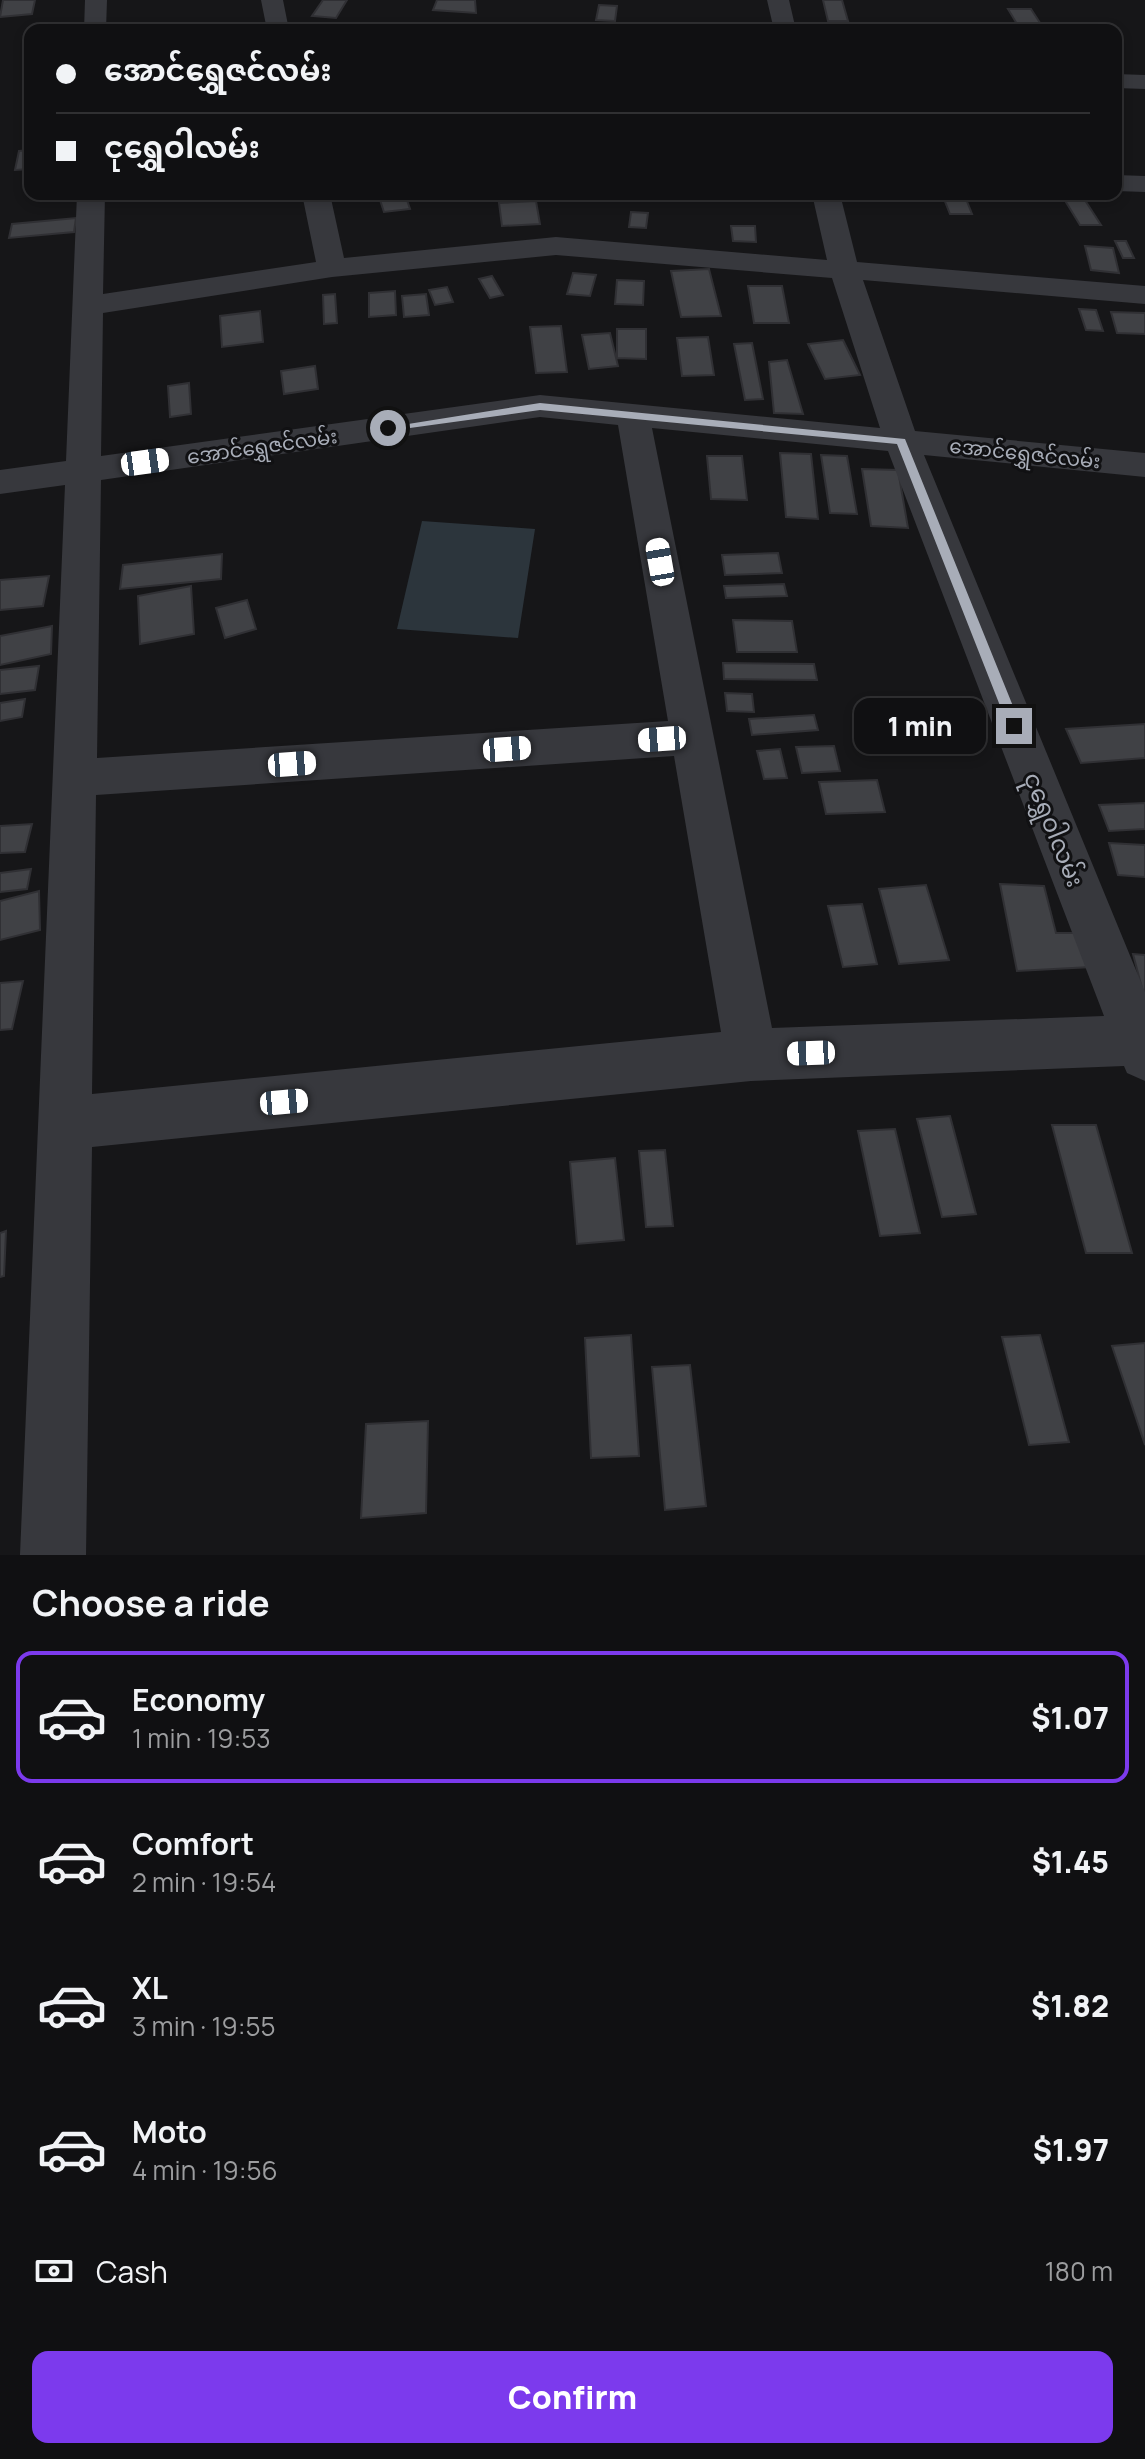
<!DOCTYPE html>
<html lang="en">
<head>
<meta charset="utf-8">
<style>
	:root { --surface:#101012; --page:#1e1e20; --text:#f1f3f6; --muted:#9c9d9f; --line:#303032; --accent:#7c3aed }
	body { margin:0; font-family:Manrope,"Noto Sans Myanmar",sans-serif; background:var(--page); color:var(--text); height:100vh; display:flex; flex-direction:column; font-size:30px; white-space:nowrap }
	* { box-sizing:border-box; margin:0 }
	p { font-size:26px; color:var(--muted) }
	.icon { flex:none; width:44px; height:44px; fill:none; stroke:currentColor; stroke-width:2; stroke-linecap:round; stroke-linejoin:round }
	.map { position:relative; height:1555px; overflow:hidden }
	.side { display:flex; flex-direction:column; background:var(--surface); flex:1 }
	.side>* { flex:none }
	.hud { position:absolute; left:24px; top:24px; width:1098px; height:176px; border-radius:16px; box-shadow:0 4px 12px #0003,0 0 0 2px var(--line); display:grid; align-content:center; height:176px; padding:0 32px; background:var(--surface) }
	.end { position:absolute; width:36px; height:36px; margin:-18px; border:10px solid #a8adb8; background:#111; box-shadow:0 0 0 4px #111 }
	.from { border-radius:50% }
	.bubble { position:absolute; height:56px; border-radius:16px; background:var(--surface); box-shadow:0 4px 12px #0003,0 0 0 2px var(--line); font-size:26px; font-weight:800; line-height:56px; text-align:center }
	.car { position:absolute; width:24px; height:48px; margin:-24px -12px; border-radius:10px; box-shadow:0 0 6px 2px #0007; background:linear-gradient(#fff 24%,#345 0 40%,#fff 0 76%,#345 0 86%,#fff 0) }
	.hud b { display:flex; align-items:center; gap:28px; height:76px; font-size:30px }
	.hud b+b { border-top:2px solid var(--line) }
	.hud i { width:20px; height:20px; background:var(--text) }
	ul { padding:0; list-style:none }
	li { display:flex; align-items:center; gap:24px; height:132px; margin:0 16px 12px; padding:0 16px; border:4px solid transparent; border-radius:16px }
	li div { flex:1 }
	li b { display:block; font-size:30px }
	li em { font-style:normal; font-weight:800 }
	li.on { border-color:var(--accent) }
	li>.icon { width:72px; height:72px; stroke-width:1.5 }
	h2 { padding:0 32px; font-size:36px; line-height:96px }
	.pay { display:flex; align-items:center; gap:20px; height:88px; padding:0 32px; font-size:30px }
	.pay p { margin-inline-start:auto }
	.primary-button { display:flex; gap:16px; margin-top:auto; padding:16px 32px }
	.primary-button a { flex:1; height:92px; border-radius:16px; background:var(--accent); color:#fff; font-size:32px; font-weight:800; line-height:92px; text-align:center }
	.map>svg:first-child { display:block }
	.water { fill:#2c353c }
	.building { fill:#404145; stroke:#303034; stroke-width:2 }
	.lines { fill:none; stroke-linecap:round; stroke-linejoin:round }
	.minor { fill:#37383d; fill-rule:evenodd }
	.route { fill:#a8adb8 }
	.labels { text-anchor:middle; dominant-baseline:central; stroke-width:6; stroke-linejoin:round; paint-order:stroke }
	.far-street-label { font-size:20px; fill:#a8adb8; stroke:#111113 }
	.street-label { font-size:24px; fill:#a8adb8; stroke:#111113 }
</style>
</head>
<body>
<div class="map">
<svg width="1145" height="1555" viewBox="0 0 1145 1555">
	<rect width="100%" height="100%" fill="#161618"/>
	<!-- water -->
	<path class="water" d="M422,521L535,529L518,638L397,629Z"/>
	<!-- building -->
	<path class="building" d="M3,0H35L32,14L0,17Z
		M323,0H347L336,18L312,16Z
		M437,0H475L476,13L433,10Z
		M823,0H842L848,21H828Z
		M599,5L617,6L615,21L596,20Z
		M1008,9H1031L1044,29H1020Z
		M82,23L81,30H51L52,26Z
		M30,150V169L15,170L19,151Z
		M378,194H405L410,209L384,212Z
		M942,194H964L972,214H950Z
		M1061,194H1081L1101,225H1080Z
		M536,201L540,224L502,226L499,203Z
		M631,212L648,213L646,228L629,227Z
		M76,218L74,232L9,238L12,224Z
		M731,226H755L756,242L733,241Z
		M1115,241H1126L1134,258H1123Z
		M1085,246L1113,248L1119,273L1091,270Z
		M709,269L721,316L681,317L671,271Z
		M573,273L596,275L590,296L567,294Z
		M492,276L503,295L490,298L479,279Z
		M617,280L644,281L643,305L615,304Z
		M748,286H782L789,323H754Z
		M447,287L453,302L435,305L429,290Z
		M395,291L396,315L369,317V293Z
		M335,294L337,323L324,324L323,295Z
		M426,294L429,315L404,317L402,296Z
		M1079,309L1096,310L1103,331L1086,330Z
		M260,311L263,342L222,347L220,316Z
		M1111,312L1145,313V334L1117,333Z
		M561,326L567,372L536,373L530,327Z
		M617,329H646V359L617,358Z
		M610,333L618,366L589,369L582,335Z
		M708,337L714,375L682,376L677,338Z
		M843,340L860,375L825,379L808,344Z
		M752,343L763,399L745,400L734,344Z
		M787,360L803,414L774,413L769,362Z
		M315,366L318,389L284,394L281,371Z
		M189,383L191,414L170,417L168,386Z
		M780,453L811,454L818,519L786,517Z
		M821,455L847,456L857,514L830,513Z
		M707,456H742L747,500L711,499Z
		M862,469L898,470L908,528L871,526Z
		M778,553L782,573L725,575L722,555Z
		M222,554L221,579L120,589L123,565Z
		M49,576L43,606L0,610V580Z
		M784,584L787,596L726,598L724,586Z
		M191,586L194,634L140,644L138,596Z
		M247,600L256,629L225,638L216,608Z
		M733,620L792,621L797,652H737Z
		M52,626L51,654L0,665V636Z
		M723,663L814,664L817,680L724,679Z
		M39,666L35,690L0,694V670Z
		M725,693L752,694L754,712L727,711Z
		M25,699L22,717L0,721V703Z
		M814,715L818,730L752,735L749,719Z
		M1145,724V758L1081,763L1066,729Z
		M834,746L840,771L802,773L796,747Z
		M780,749L787,778L764,779L757,751Z
		M877,780L885,812L826,814L819,782Z
		M1145,803V829L1109,831L1099,805Z
		M32,824L25,852L0,853V826Z
		M1109,843L1145,845V877L1118,875Z
		M31,869L27,889L0,892V873Z
		M1000,884L1044,886L1056,933H1078L1091,967L1017,971Z
		M926,885L949,960L899,964L879,889Z
		M39,891L40,930L0,940V901Z
		M862,904L877,964L843,967L828,906Z
		M1133,954L1145,955V992H1143Z
		M23,981L12,1029L0,1030V983Z
		M950,1116L976,1214L942,1217L917,1119Z
		M1052,1125H1096L1132,1253H1086Z
		M895,1129L920,1233L880,1236L858,1131Z
		M665,1150L673,1226L646,1227L639,1151Z
		M615,1158L624,1240L577,1244L570,1162Z
		M6,1231L4,1276L0,1277V1233Z
		M631,1335L639,1456L591,1458L585,1338Z
		M1040,1335L1069,1442L1029,1445L1002,1337Z
		M1145,1343V1445L1112,1346Z
		M690,1365L706,1506L665,1510L652,1367Z
		M428,1421L426,1513L361,1518L366,1424Z"/>
	<g class="lines">
		<!-- minor -->
		<path class="minor" d="M85,0H107L106,30H84Z
			M261,0H283L289,30H267Z
			M767,0H789L796,30H774Z
			M1116,74L1145,75V89L1116,88Z
			M1116,175L1145,176V192L1116,191Z
			M77,194H105L103,294L316,262L302,194H330L344,258L556,237L827,260L812,194H840L857,262L1145,286V304L863,280L915,431L1145,453V477L924,455L1145,992V1081L1127,1073L1124,1066L751,1081L92,1147L86,1555H20L65,485L0,494V470L66,461ZM556,255L832,278L880,428L540,395L101,456L103,313L332,277ZM540,417L618,425L668,721L97,758L101,480ZM652,428L888,451L1104,1016L772,1028ZM674,756L721,1032L92,1094L96,795Z"/>
	</g>
	<!-- route -->
	<path class="route" d="M540,403L905,439L1021,726L1019,730H1010L1008,726L897,444L540,410L388,431L383,428Z"/>
	<g class="labels">
		<!-- far-street labels -->
		<g class="far-street-label">
			<text transform="translate(262 446) rotate(-8)">အောင်ရွှေဇင်လမ်း</text>
			<text transform="translate(1025 453) rotate(6)">အောင်ရွှေဇင်လမ်း</text>
		</g>
		<!-- street labels -->
		<g class="street-label">
			<text transform="translate(1055 829) rotate(68)">ငုရွှေဝါလမ်း</text>
		</g>
	</g>
</svg>
<i class="end from" style="left:388px;top:428px"></i>
<i class="end" style="left:1014px;top:726px"></i>
<div class="bubble" style="left:854px;top:698px;width:132px">1 min</div>
<i class="car" style="left:145px;top:462px;rotate:82deg"></i>
<i class="car" style="left:660px;top:562px;rotate:350deg"></i>
<i class="car" style="left:662px;top:739px;rotate:266deg"></i>
<i class="car" style="left:507px;top:749px;rotate:86deg"></i>
<i class="car" style="left:292px;top:764px;rotate:86deg"></i>
<i class="car" style="left:811px;top:1053px;rotate:268deg"></i>
<i class="car" style="left:284px;top:1102px;rotate:85deg"></i>
<div class="hud">
<b><i class="from"></i>အောင်ရွှေဇင်လမ်း</b>
<b><i></i>ငုရွှေဝါလမ်း</b>
</div>
</div>
<section class="side">
<h2>Choose a ride</h2>
<ul>
<li class="on"><svg class="icon" aria-label="car" viewBox="0 0 24 24"><path d="M5 17H2v-5l4-1 3-4h7l3 4 3 1v5h-3M9 17h6M6 11h13"/><circle cx="7" cy="17" r="2"/><circle cx="17" cy="17" r="2"/></svg><div><b>Economy</b><p>1 min · 19:53</p></div><em>$1.07</em></li>
<li><svg class="icon" aria-label="car" viewBox="0 0 24 24"><path d="M5 17H2v-5l4-1 3-4h7l3 4 3 1v5h-3M9 17h6M6 11h13"/><circle cx="7" cy="17" r="2"/><circle cx="17" cy="17" r="2"/></svg><div><b>Comfort</b><p>2 min · 19:54</p></div><em>$1.45</em></li>
<li><svg class="icon" aria-label="car" viewBox="0 0 24 24"><path d="M5 17H2v-5l4-1 3-4h7l3 4 3 1v5h-3M9 17h6M6 11h13"/><circle cx="7" cy="17" r="2"/><circle cx="17" cy="17" r="2"/></svg><div><b>XL</b><p>3 min · 19:55</p></div><em>$1.82</em></li>
<li><svg class="icon" aria-label="car" viewBox="0 0 24 24"><path d="M5 17H2v-5l4-1 3-4h7l3 4 3 1v5h-3M9 17h6M6 11h13"/><circle cx="7" cy="17" r="2"/><circle cx="17" cy="17" r="2"/></svg><div><b>Moto</b><p>4 min · 19:56</p></div><em>$1.97</em></li>
</ul>
<div class="pay"><svg class="icon" aria-label="cash" viewBox="0 0 24 24"><path d="M3 7h18v10H3z"/><circle cx="12" cy="12" r="2"/></svg>Cash<p>180 m</p></div>
<div class="primary-button"><a>Confirm</a></div>
</section>
</body>
</html>
